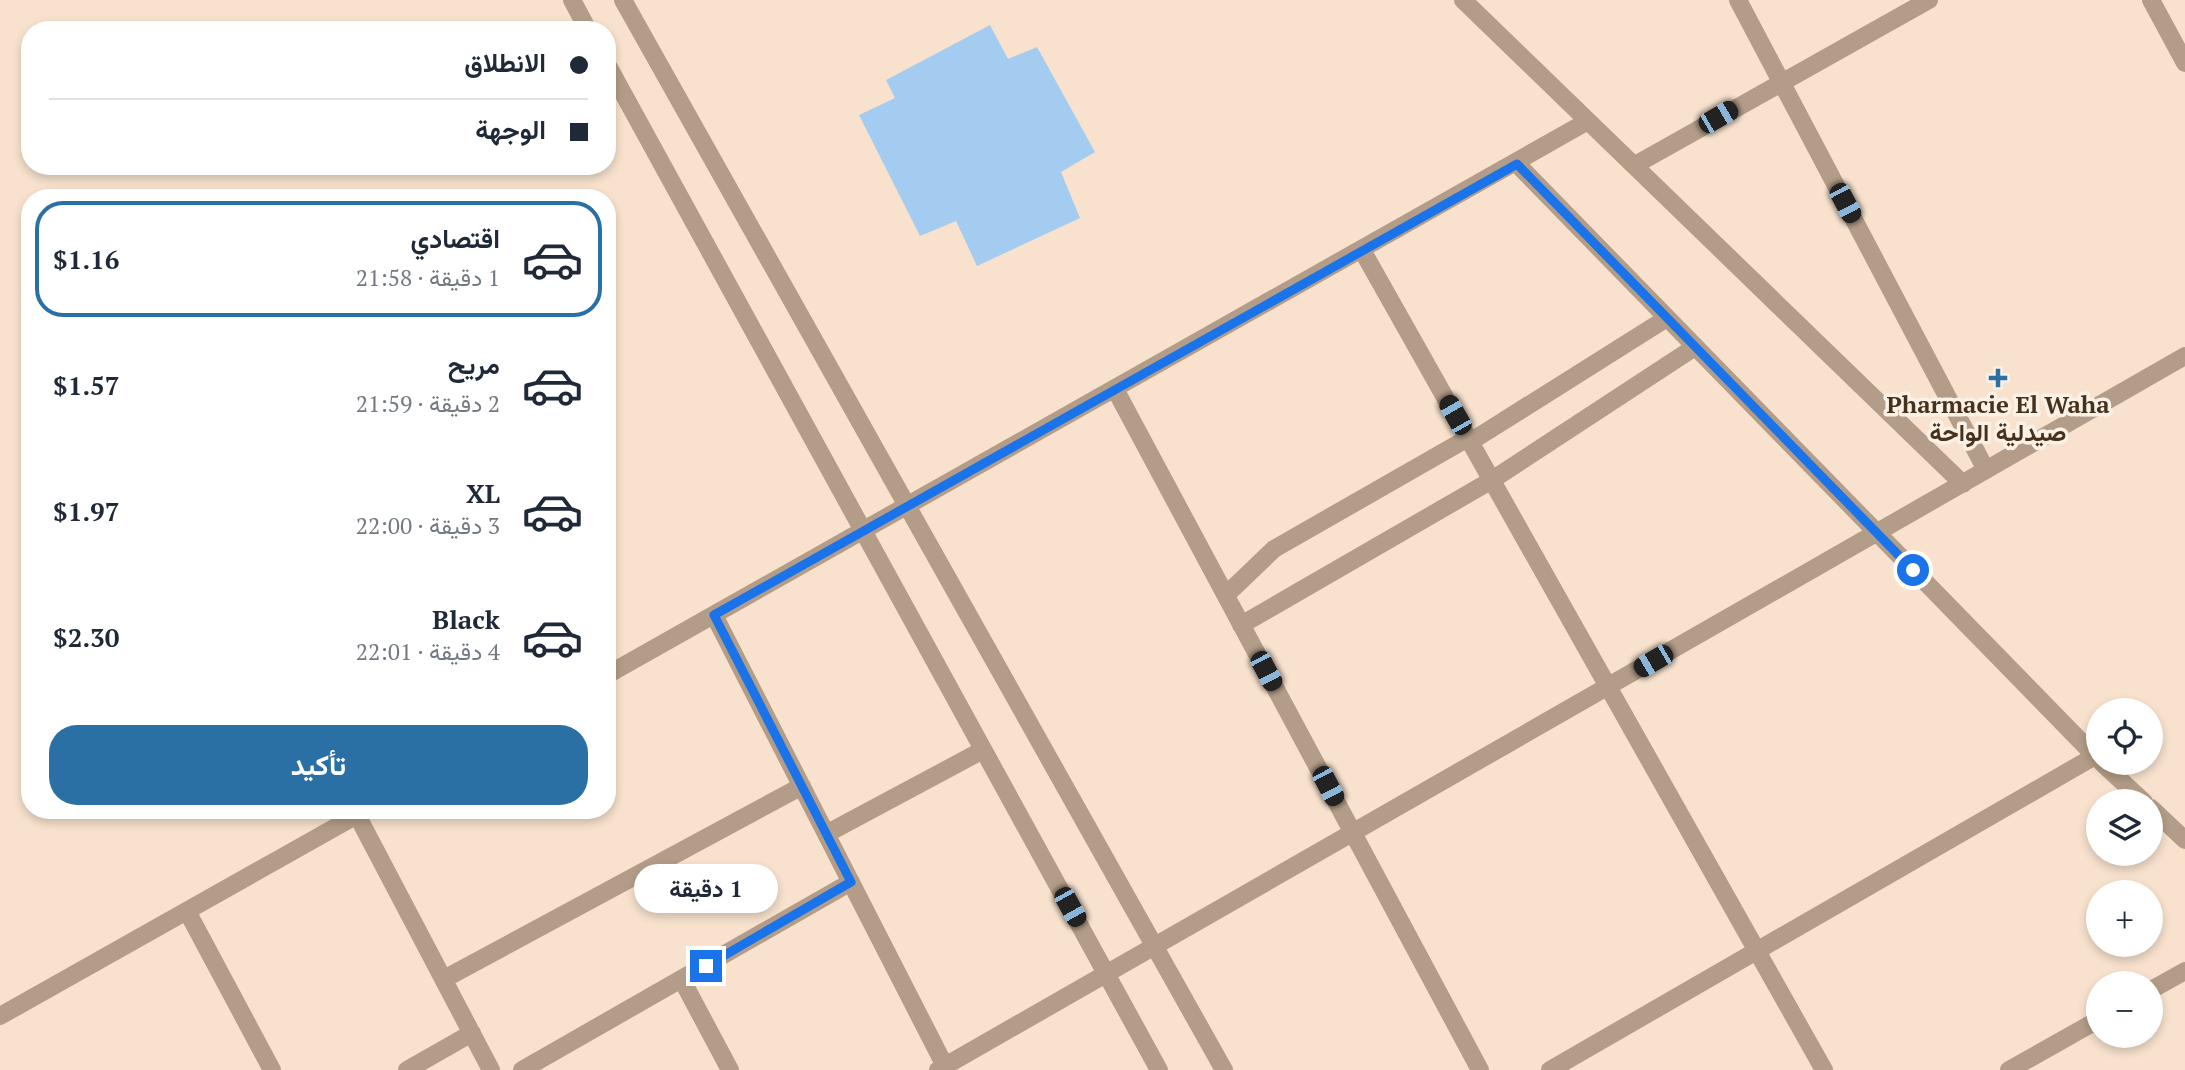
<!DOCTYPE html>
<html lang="ar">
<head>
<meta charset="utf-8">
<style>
	:root { --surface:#fff; --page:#f2f2f3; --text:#1f2937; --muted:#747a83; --line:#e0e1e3; --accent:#2b70a5 }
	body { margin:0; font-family:"PT Serif",Vazirmatn,serif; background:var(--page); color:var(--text); direction:rtl; height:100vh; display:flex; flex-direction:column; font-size:26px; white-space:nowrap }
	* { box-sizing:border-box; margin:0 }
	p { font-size:23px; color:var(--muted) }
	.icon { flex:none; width:38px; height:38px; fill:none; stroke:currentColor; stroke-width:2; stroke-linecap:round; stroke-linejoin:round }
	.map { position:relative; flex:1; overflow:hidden; direction:ltr }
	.drawer { position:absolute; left:21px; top:189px; width:595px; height:630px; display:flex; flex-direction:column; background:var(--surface); border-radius:28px; box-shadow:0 4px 10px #0003; direction:rtl }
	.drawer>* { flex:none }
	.top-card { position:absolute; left:21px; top:21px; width:595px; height:154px; border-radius:28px; box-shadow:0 4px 10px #0003; direction:rtl; display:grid; align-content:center; height:154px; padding:0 28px; background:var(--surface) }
	.controls { position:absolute; left:2086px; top:698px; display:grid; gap:14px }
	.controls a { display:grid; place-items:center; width:77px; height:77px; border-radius:50%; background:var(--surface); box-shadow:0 4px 10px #0003; font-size:35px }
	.end { position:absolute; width:32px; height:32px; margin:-16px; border:9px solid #1a73e8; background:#fff; box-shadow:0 0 0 4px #fff }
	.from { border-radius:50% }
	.bubble { position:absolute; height:49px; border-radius:24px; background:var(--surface); box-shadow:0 4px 10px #0003; font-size:23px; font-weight:700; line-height:49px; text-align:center; direction:rtl }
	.car { position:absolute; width:21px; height:42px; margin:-21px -10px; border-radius:9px; box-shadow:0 0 5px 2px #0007; background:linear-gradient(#222 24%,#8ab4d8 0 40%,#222 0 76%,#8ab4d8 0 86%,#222 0) }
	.top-card b { display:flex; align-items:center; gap:24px; height:66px; font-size:26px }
	.top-card b+b { border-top:2px solid var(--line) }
	.top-card i { width:18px; height:18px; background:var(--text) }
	ul { padding:12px 0 0; list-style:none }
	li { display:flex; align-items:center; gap:21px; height:116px; margin:0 14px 10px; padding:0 14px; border:4px solid transparent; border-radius:28px }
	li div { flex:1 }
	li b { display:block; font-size:26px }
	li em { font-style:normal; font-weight:700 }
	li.active { border-color:var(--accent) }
	li>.icon { width:63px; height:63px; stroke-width:1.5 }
	.action { display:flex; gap:14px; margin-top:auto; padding:14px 28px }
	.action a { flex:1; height:80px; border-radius:28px; background:var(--accent); color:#fff; font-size:28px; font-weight:700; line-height:80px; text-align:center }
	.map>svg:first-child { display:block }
	.building { fill:#a4ccf0 }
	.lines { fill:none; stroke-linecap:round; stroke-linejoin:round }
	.minor { stroke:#b49d88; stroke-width:18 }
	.route { stroke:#1a73e8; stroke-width:9 }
	.poi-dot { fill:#2b70a5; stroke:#fcf1e7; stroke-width:2.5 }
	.labels { text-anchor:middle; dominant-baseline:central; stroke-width:7; stroke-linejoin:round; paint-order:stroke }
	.poi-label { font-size:24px; font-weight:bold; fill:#46311c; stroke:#fcf1e7 }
</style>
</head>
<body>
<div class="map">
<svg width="2185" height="1070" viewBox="0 0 2185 1070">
	<rect width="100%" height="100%" fill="#f8e2ce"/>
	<!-- building -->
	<path class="building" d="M990,25L1008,59L1037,47L1095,152L1061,172L1080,218L977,266L956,221L920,236L859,115L895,98L886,80Z"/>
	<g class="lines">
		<!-- minor -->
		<path class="minor" d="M572,0L588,30
			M623,0L1224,1070
			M1463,0L1963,484
			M1738,0L1986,470
			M2151,0L2185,63
			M607,64L1159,1070
			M1517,164L2098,759
			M1635,165L1929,0
			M1362,250L1824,1070
			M1115,389L1480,1070
			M1470,442L1667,318
			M1226,595L1274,549L1468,438
			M714,615L947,1070
			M1241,625L1492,480L1695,347
			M607,675L1588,121
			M2102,763L2144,802
			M2151,808L2185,840
			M357,815L491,1070
			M826,834L983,750
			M187,911L272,1070
			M444,979L802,786
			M682,980L730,1070
			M2151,990L2185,971
			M0,1016L366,810
			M407,1070L472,1033
			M522,1070L851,882
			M938,1070L2185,356
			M1550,1070L2095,756
			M2009,1070L2098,1020"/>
	</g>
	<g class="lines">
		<!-- route -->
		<path class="route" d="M706,966L851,882L714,615L1517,164L1913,570"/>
	</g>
	<!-- markers -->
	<path class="poi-dot" d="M1994.5 367.5h7v7h7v7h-7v7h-7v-7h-7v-7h7z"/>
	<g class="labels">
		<!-- poi labels -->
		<g class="poi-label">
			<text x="1998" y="404">Pharmacie El Waha<tspan x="1998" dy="28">صيدلية الواحة</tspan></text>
		</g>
	</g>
</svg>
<div class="controls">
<a><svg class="icon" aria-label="locate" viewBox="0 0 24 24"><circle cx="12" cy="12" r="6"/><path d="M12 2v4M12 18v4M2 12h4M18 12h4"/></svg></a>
<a><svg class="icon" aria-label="layers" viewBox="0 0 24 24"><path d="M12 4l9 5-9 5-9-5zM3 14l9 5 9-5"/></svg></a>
<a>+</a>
<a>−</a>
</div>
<i class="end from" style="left:1913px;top:570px"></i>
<i class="end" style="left:706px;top:966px"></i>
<div class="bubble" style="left:634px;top:864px;width:144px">1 دقيقة</div>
<i class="car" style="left:1718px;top:117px;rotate:60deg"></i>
<i class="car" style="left:1845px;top:203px;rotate:152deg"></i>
<i class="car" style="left:1455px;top:415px;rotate:330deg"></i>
<i class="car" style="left:1653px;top:661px;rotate:240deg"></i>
<i class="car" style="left:1266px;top:671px;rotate:152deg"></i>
<i class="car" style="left:1328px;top:786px;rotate:152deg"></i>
<i class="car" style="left:1070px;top:907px;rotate:151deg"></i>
<div class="top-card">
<b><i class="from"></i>الانطلاق</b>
<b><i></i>الوجهة</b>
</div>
<section class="drawer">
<ul>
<li class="active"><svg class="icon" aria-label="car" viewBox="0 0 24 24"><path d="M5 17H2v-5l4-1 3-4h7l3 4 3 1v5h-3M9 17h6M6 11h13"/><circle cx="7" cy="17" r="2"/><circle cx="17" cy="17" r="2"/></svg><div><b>اقتصادي</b><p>1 دقيقة · 21:58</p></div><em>$1.16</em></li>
<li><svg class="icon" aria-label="car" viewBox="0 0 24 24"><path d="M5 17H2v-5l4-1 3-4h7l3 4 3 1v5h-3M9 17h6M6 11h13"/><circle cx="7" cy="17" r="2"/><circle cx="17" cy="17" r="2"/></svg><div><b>مريح</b><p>2 دقيقة · 21:59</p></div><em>$1.57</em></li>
<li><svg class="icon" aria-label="car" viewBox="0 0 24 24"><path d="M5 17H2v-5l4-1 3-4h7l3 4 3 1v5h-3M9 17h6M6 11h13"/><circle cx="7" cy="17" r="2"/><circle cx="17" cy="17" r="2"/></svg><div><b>XL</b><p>3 دقيقة · 22:00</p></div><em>$1.97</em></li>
<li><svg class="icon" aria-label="car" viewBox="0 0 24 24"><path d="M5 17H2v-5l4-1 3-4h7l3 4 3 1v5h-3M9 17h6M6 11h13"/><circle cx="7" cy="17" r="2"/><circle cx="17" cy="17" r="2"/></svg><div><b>Black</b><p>4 دقيقة · 22:01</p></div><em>$2.30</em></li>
</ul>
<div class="action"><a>تأكيد</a></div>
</section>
</div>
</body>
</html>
